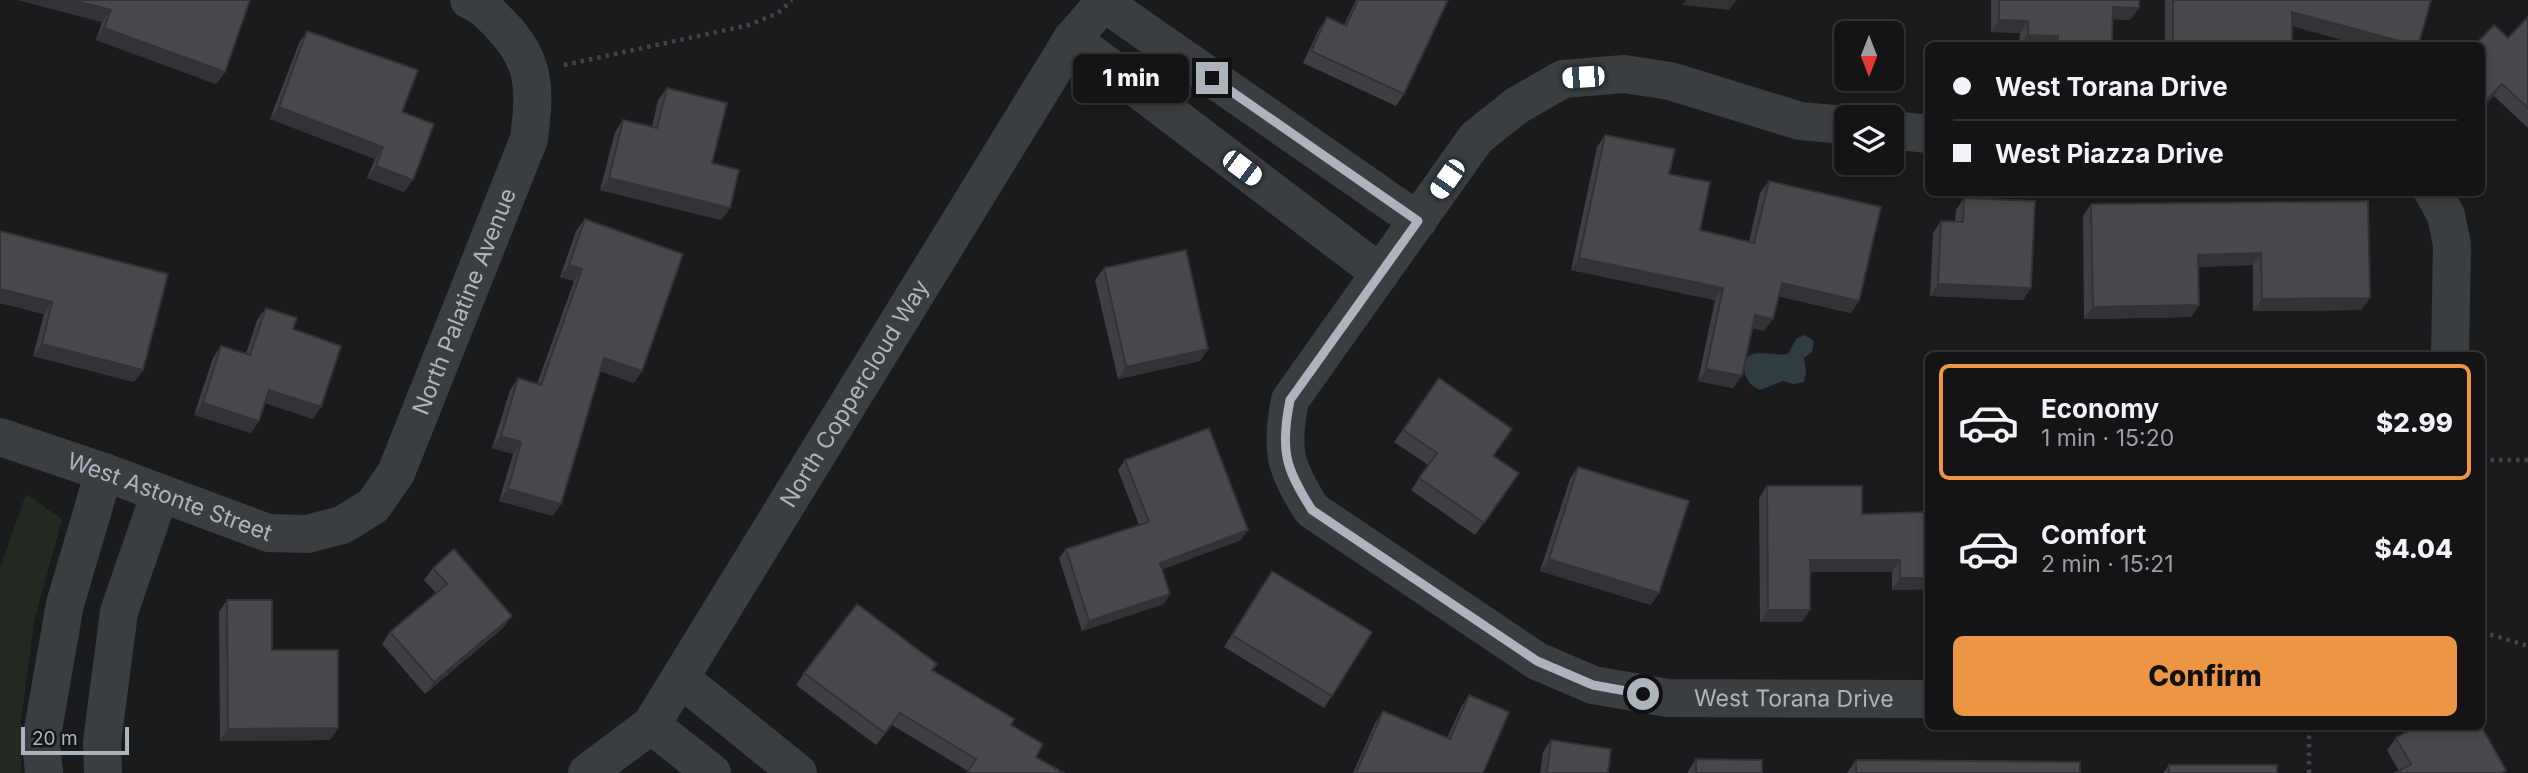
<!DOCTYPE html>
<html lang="en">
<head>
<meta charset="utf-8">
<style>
	:root { --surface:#141416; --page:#212123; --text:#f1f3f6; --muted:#9d9ea1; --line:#333335; --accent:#ec9543 }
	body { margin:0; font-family:Inter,sans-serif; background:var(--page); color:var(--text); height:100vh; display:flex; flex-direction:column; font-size:26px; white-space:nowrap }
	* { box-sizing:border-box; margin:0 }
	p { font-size:23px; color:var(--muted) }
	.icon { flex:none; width:38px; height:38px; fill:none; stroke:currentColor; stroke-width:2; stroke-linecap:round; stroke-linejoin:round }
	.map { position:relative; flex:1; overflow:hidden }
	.panel { position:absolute; left:1925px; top:352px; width:560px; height:378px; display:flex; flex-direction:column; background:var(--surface); border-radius:10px; box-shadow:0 4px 10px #0003,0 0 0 2px var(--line) }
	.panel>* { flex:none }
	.guide { position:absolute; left:1925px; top:42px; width:560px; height:154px; border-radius:10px; box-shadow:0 4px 10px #0003,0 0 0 2px var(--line); display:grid; align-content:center; height:154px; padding:0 28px; background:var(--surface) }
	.needle { width:46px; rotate:180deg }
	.controls { position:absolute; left:1834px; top:21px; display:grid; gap:14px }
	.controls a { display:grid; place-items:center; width:70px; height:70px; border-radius:10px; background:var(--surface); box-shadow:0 4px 10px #0003,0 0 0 2px var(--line); font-size:35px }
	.scale { position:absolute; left:21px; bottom:18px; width:108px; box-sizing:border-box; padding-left:7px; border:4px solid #adb4bb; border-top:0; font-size:19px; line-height:24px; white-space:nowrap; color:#adb4bb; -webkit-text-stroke:5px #151618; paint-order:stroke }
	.end { position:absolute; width:32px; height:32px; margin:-16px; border:9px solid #adb4bb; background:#111; box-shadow:0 0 0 4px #111 }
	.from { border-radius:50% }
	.bubble { position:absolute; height:49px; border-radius:10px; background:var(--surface); box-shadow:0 4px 10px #0003,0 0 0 2px var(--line); font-size:23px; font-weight:800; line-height:49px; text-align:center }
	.car { position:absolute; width:21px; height:42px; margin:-21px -10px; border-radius:9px; box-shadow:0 0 5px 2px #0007; background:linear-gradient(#fff 24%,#345 0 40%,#fff 0 76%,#345 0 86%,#fff 0) }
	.guide b { display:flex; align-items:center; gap:24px; height:66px; font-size:26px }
	.guide b+b { border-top:2px solid var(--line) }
	.guide i { width:18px; height:18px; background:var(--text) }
	ul { padding:12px 0 0; list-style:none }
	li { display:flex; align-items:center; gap:21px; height:116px; margin:0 14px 10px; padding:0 14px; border:4px solid transparent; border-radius:10px }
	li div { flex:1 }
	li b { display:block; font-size:26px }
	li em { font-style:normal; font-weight:800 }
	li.active { border-color:var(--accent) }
	li>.icon { width:63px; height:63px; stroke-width:1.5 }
	.action { display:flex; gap:14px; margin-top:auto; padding:14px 28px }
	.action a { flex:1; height:80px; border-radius:10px; background:var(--accent); color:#111; font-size:28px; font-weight:800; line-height:80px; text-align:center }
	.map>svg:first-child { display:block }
	.green { fill:#222a22 }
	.water { fill:#303c41 }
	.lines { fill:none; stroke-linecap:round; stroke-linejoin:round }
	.path { stroke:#424548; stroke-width:4.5; stroke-dasharray:3.5 5; stroke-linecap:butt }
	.minor { stroke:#3b3e41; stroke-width:38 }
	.tertiary { stroke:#3b3e41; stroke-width:38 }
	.wall { fill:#3d3f42 }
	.shaded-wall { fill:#323336 }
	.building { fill:#47494d; stroke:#323336; stroke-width:2 }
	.route { stroke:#adb4bb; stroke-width:9 }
	.labels { text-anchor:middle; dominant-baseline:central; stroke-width:5; stroke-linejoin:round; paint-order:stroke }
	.street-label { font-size:23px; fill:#adb4bb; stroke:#151618 }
</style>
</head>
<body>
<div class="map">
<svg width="2528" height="773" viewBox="0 0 2528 773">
	<rect width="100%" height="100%" fill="#1a1b1d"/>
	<!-- green -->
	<path class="green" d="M26,494L62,519L34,622L21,722V773H0V568Z"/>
	<!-- water -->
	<path class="water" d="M1805,335L1814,341L1812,352L1804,358L1806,372L1804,382L1794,384L1783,381L1760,390C1752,386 1748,383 1745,374C1737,343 1774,357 1788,354L1796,339Z"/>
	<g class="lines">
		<!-- path -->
		<path class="path" d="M564,65L749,25L778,13L792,0
			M2482,460H2528
			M2482,632L2528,646
			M2309,773V726"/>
		<!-- minor -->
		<g class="minor">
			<path d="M1104,3L1418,221"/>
			<path d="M1072,39L1380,273"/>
			<path id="s1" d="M1846,125L1800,121L1670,81L1624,74L1563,79L1516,106L1476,138L1290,400C1280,450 1285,468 1312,510L1537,661L1593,685L1668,698L1928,699"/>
			<path d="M1892,130L1928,134"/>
			<path d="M2433,192L2446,215L2452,245L2450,355"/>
			<path id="s2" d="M0,437L104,472L268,533L307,534L342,525L373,506L396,473L529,139C535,90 537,61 499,23C489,13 482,5 469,0"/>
			<path d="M680,678L798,773"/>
			<path d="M651,725L712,773"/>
			<path d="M44,773L41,741L65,604L104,472"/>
			<path d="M103,773L102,742L119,612L160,493"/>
		</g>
		<!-- tertiary -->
		<path class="tertiary" id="s3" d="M587,773L651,725L1058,62L1072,39L1106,0"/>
	</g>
	<!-- wall -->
	<path class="wall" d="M18,0H250L225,72L216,84L96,40L102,22Z
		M1356,0H1448L1404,94L1396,106L1303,63L1319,29L1327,17L1344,25Z
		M1991,0H2139V8L2130,20L2113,19L2112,46H2019L2020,33L1991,32Z
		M2165,0H2431L2292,26V46H2165Z
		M2528,17V128L2494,96L2508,38Z
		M307,31L402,112L404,192L367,178L375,159L270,119L299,43Z
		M667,88L730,208L721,220L600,190L615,132L623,120L652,127L658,100Z
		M1605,135L1669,174L1700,230L1749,242L1760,193L1769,181L1851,313L1778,296L1764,331L1752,328L1733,388L1698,381L1715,300L1571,270L1597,147Z
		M1964,198L2023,300L1930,296L1933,233L1941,221L1955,222L1956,210Z
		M2368,201L2370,298L2361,310L2253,311V265L2199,267V305L2191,317L2084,319L2083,216L2091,204Z
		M585,219L642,371L634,383L600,371L553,516L499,501L513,454L492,448L510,390L518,378L537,384L574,281L560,277L576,231Z
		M0,231L143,370L134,382L33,356L44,314L0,303Z
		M1104,268L1208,349L1200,361L1118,379L1095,280Z
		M266,308L293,329L313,419L265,403L251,433L194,415L213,358L221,346L246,354L257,320Z
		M1439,378L1493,456L1519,473L1475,535L1411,490L1428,465L1394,442Z
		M1125,460L1248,530L1241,540L1162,569L1170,594L1164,604L1082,631L1059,558L1066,549L1139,525L1118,470Z
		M1578,467L1651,605L1540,571L1570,479Z
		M1767,486L1862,514L1928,589L1892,590V572H1810V610L1802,622H1760L1759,498Z
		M433,568L512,616L503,628L425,694L382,644L390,632L436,593L424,580Z
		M1272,571L1332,696L1324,708L1224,647Z
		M227,600L272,650L338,728L330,740L220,741L219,612Z
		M933,671L1011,725L1036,757L1064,773H966L968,771L892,725L876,745L796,685L804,673Z
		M1469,695L1483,773H1353L1375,723L1383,711L1447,738L1461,707Z
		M2396,738L2504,773L2399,771L2387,750Z
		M1551,740L1608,773H1540L1543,752Z
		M1696,759L1762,773H1688V771Z
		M1856,760L2080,773H1847Z
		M2169,765L2277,773H2163Z"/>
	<!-- shaded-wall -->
	<path class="shaded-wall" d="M18,0H73L111,10L102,22Z
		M1686,0H1737L1729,10L1682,5Z
		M2113,7L2139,8L2130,20L2104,19Z
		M2292,12L2415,46H2363L2284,24Z
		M1999,20L2028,21L2020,33L1991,32Z
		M104,28L225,72L216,84L96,40Z
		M2028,35L2058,36L2052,46H2021Z
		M2502,84L2494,96L2482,108V105Z
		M279,107L383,147L375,159L270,119Z
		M376,166L413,180L404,192L367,178Z
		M609,178L730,208L721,220L600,190Z
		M2261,253L2253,265L2190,267L2198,255Z
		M1579,258L1723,288L1715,300L1571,270Z
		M569,265L582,269L574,281L560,277Z
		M1782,283L1859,301L1851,313L1773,295Z
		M1938,284L2031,288L2023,300L1930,296Z
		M0,289L52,302L44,314L0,303Z
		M2370,298L2361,310L2253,311L2262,299Z
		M2199,305L2191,317L2084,319L2093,307Z
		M1755,315L1773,319L1764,331L1746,327Z
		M42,344L143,370L134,382L33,356Z
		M1208,349L1200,361L1118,379L1126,367Z
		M604,358L642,371L634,383L596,370Z
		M1706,369L1742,376L1733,388L1698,381Z
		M269,390L321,407L313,419L261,402Z
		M203,403L259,421L251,433L194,415Z
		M501,436L521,442L513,454L492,448Z
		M508,489L561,504L553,516L499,501Z
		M1248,530L1241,540L1153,573L1160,563Z
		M1549,559L1659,593L1651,605L1540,571Z
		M1810,560H1900L1892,572H1802Z
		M1900,578H1928V589L1892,590Z
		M1170,594L1164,604L1082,631L1089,621Z
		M1768,610H1810L1802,622H1760Z
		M512,616L503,628L425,694L434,682Z
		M338,728L330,740L220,741L228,729Z"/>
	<!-- building -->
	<path class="building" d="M73,0H250L225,72L104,28L111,10Z
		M1358,0H1448L1404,94L1311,51L1327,17L1346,26Z
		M1999,0H2139V8L2113,7L2112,46H2058V36L2028,35V21L1999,20Z
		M2173,0H2431L2418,46L2292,12V46H2173Z
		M2528,17V108L2502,84L2482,105V46H2474L2494,25L2508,38Z
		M307,31L418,70L402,112L434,124L413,180L376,166L383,147L279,107Z
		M667,88L727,103L712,163L739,170L730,208L609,178L623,120L657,128Z
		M1605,135L1675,149L1669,174L1710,182L1700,230L1754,243L1769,181L1881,207L1859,301L1782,283L1773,319L1755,315L1742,376L1706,369L1723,288L1579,258Z
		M1964,198L2035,201L2031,288L1938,284L1941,221L1963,222Z
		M2368,201L2370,298L2262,299L2261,253L2198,255L2199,305L2093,307L2091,204Z
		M585,219L683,254L642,371L604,358L561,504L508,489L521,442L501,436L518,378L541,385L582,269L569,265Z
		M0,231L168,274L143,370L42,344L52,302L0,289Z
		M1186,250L1208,349L1126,367L1104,268Z
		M266,308L297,318L293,329L341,346L321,407L269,390L259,421L203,403L221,346L250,355Z
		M1439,378L1512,429L1493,456L1519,473L1484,523L1419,478L1437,453L1403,430Z
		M1209,428L1248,530L1160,563L1170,594L1089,621L1066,549L1149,522L1125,460Z
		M1578,467L1689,501L1659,593L1549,559Z
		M1767,486H1862V514L1928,512V578H1900V560H1810V610H1768Z
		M454,549L512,616L434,682L390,632L447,584L433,568Z
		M1272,571L1372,632L1332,696L1232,635Z
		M227,600H272V650H338V728L228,729Z
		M857,604L937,664L932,670L1014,719L1011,725L1043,744L1036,757L1064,773H967L976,759L900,713L885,733L804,673Z
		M1469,695L1509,712L1483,773H1356L1383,711L1450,739Z
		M2416,726H2481L2506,770L2501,773H2395L2411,764L2396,738Z
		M1551,740L1611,749L1608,773H1547Z
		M1696,759L1762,760V773H1696Z
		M1856,760L2080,762V773H1856Z
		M2169,765H2277V773H2169Z"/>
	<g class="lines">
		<!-- route -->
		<path class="route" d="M1212,78L1418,221L1290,400C1280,450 1285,468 1312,510L1537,661L1593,685L1643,694"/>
	</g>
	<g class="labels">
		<!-- street labels -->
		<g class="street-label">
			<text stroke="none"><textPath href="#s2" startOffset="621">North Palatine Avenue</textPath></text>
			<text stroke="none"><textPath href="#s3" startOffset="469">North Coppercloud Way</textPath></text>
			<text stroke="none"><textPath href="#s2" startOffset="180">West Astonte Street</textPath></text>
			<text stroke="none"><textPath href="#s1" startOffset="1367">West Torana Drive</textPath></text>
		</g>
	</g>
</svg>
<div class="controls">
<a><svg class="needle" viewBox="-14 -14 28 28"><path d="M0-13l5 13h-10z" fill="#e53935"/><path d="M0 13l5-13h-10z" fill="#9d9ea1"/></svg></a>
<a><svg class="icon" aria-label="layers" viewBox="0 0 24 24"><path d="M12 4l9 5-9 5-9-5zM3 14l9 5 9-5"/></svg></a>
</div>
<div class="scale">20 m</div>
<i class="end from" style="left:1643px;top:694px"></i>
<i class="end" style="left:1212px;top:78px"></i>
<div class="bubble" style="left:1073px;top:54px;width:116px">1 min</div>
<i class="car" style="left:1583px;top:77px;rotate:266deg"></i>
<i class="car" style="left:1242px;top:168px;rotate:127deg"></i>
<i class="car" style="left:1447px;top:179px;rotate:215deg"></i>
<div class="guide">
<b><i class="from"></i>West Torana Drive</b>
<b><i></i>West Piazza Drive</b>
</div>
<section class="panel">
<ul>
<li class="active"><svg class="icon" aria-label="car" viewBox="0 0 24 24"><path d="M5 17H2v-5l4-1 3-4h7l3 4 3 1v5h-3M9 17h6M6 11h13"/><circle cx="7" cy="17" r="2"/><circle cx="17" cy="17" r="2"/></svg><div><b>Economy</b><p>1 min · 15:20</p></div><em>$2.99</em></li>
<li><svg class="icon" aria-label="car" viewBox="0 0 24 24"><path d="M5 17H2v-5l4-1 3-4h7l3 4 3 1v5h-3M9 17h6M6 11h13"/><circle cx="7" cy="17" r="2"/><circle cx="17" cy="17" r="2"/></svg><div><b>Comfort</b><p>2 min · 15:21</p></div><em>$4.04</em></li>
</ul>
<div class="action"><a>Confirm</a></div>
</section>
</div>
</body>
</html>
